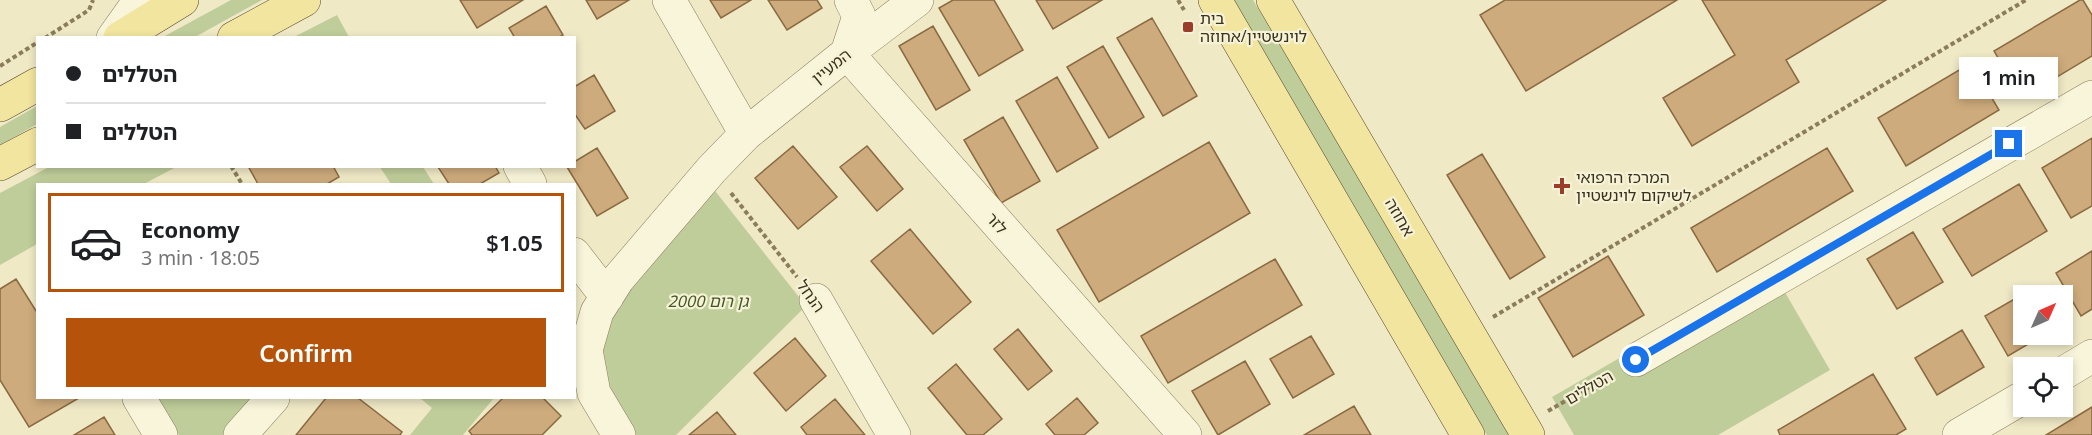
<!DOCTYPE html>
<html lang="en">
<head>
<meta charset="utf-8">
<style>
	:root { --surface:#fff; --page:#f2f2f2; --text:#202124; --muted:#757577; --line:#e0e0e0; --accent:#b45309 }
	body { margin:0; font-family:Georgia,"Noto Sans Hebrew",serif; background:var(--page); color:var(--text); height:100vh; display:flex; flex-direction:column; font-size:22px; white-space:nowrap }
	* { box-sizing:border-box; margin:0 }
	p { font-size:20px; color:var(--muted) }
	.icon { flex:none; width:33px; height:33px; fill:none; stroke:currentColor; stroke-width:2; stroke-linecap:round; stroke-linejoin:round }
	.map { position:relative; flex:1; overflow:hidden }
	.sheet { position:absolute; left:36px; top:183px; width:540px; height:216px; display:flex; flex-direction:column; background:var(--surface); border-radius:0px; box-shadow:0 3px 9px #0003 }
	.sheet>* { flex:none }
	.top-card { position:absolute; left:36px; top:36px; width:540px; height:132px; border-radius:0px; box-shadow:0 3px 9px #0003; display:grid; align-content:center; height:132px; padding:0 30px; background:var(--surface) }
	.needle { width:39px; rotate:45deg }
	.tools { position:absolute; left:2013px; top:285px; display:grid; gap:12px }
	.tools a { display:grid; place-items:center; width:60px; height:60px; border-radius:0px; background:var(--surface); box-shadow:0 3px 9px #0003; font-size:30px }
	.end { position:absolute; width:27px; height:27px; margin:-14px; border:8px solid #1a73e8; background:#fff; box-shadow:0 0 0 3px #fff }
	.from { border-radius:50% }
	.bubble { position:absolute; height:42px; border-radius:0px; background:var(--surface); box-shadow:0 3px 9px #0003; font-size:20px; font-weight:600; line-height:42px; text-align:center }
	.top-card b { display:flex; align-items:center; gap:21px; height:57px; font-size:22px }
	.top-card b+b { border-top:2px solid var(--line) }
	.top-card i { width:15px; height:15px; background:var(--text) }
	ul { padding:10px 0 0; list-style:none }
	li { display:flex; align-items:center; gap:18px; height:99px; margin:0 12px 9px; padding:0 18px; border:3px solid transparent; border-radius:0px }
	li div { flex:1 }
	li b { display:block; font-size:22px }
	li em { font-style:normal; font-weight:600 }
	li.on { border-color:var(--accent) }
	li>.icon { width:54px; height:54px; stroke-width:1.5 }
	.primary-button { display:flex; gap:12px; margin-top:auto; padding:12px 30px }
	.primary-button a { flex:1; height:69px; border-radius:0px; background:var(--accent); color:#fff; font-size:24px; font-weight:600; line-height:69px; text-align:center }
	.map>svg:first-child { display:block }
	.green { fill:#bfcd9a }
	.building { fill:#cdab7c; stroke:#8a6a41; stroke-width:1.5 }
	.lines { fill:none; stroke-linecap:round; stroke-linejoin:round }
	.minor-casing { stroke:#8a7c5c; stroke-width:34 }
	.major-casing { stroke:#584930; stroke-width:34 }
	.path { stroke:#8a7c5c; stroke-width:4; stroke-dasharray:4.5 3; stroke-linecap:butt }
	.minor { stroke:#f9f5da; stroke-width:33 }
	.major { stroke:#f1e59f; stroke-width:33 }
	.route { stroke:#1a73e8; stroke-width:8 }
	.poi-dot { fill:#9a3d2b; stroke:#f6f2d6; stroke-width:2 }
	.labels { text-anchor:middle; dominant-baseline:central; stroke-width:4.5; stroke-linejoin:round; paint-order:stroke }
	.poi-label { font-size:16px; fill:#3a311f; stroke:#f6f2d6; text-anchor:start }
	.street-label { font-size:16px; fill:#3a311f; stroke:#f6f2d6 }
	.park-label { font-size:16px; font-style:italic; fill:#435726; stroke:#f6f2d6 }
</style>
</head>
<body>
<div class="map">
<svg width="2092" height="435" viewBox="0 0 2092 435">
	<rect width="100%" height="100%" fill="#efe9c6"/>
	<!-- green -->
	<path class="green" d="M231,0H262L195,37H163Z
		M1229,0H1253L1512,435H1487L1479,424Z
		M337,15L349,37H294Z
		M37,106V124L0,145V127Z
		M49,167V166L176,167L144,184H38L37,244L0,265V193Z
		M380,167H423L434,184H391Z
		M712,187L806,306L676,435H635L606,393L596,346L608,314Z
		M1772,270L1830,370L1718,435H1574L1552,397Z
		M159,398H261L226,435H179L160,403Z
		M420,398H494L463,435H410L432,408Z"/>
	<!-- building -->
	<path class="building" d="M460,0H523L477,28Z
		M586,0H629L597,19Z
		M710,0H751L721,18Z
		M768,0H817L822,8L787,30Z
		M953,0H994L1023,50L979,76L939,8Z
		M1036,0H1102L1053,29Z
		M1505,0H1677L1526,91L1480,15Z
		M1702,0H1886L1786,60L1799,82L1692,146L1663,98L1735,55Z
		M2080,0H2083L2092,15V56L2022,98L1994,51Z
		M546,6L563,35L558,38H515L509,28Z
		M1152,18L1197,96L1163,116L1117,38Z
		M933,26L970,90L936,110L899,46Z
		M1103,46L1144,117L1109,138L1067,67Z
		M1971,63L1999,110L1906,166L1878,118Z
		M594,75L615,111L585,129L574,113V87Z
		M1057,77L1098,148L1057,172L1016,101Z
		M1003,117L1040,181L1001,203L964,140Z
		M2092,138V206L2071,218L2042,168Z
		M1209,142L1250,213L1099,302L1057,230Z
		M793,146L837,197L798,229L755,178Z
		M867,146L903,189L877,211L840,167Z
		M597,148L628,198L597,216L567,167L574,166V162Z
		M1827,148L1853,191L1717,272L1691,228Z
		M1482,154L1545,257L1510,279L1447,175Z
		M248,166H333L339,177L327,184H258Z
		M495,166L499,173L480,184H449L438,167Z
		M2019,184L2047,231L1972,276L1943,229Z
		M910,229L971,302L933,334L871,261Z
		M1913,232L1943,282L1897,309L1867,259Z
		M2092,251V309L2081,316L2056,273Z
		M1608,256L1644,315L1573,357L1538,298Z
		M1275,259L1302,305L1168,383L1141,336Z
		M16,279L38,314V398H79L29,427L0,380V289Z
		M2018,297L2024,306V334L2042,336L2008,356L1985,316Z
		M1018,329L1052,371L1028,390L994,349Z
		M1962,330L1984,367L1937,395L1915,358Z
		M1311,336L1334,374L1293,398L1270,359Z
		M795,338L826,376L786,411L754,373Z
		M1245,361L1270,404L1218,435L1192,391Z
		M956,364L1002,419L983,435H967L928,388Z
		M1873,374L1906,429L1896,435H1780L1778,430Z
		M326,398H358L402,432L400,435H296Z
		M503,398H543L561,416L542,435H472L469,431Z
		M1077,398L1098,423L1084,435H1055L1046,424Z
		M835,399L865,435H807L801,427Z
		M1354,406L1371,435H1304Z
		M2092,407V435H2046Z
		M717,412L736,435H689Z
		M104,417L115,435H74Z"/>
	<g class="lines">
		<defs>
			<path id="minor" d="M669,0L746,134
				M113,38L140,0
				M847,53L1185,435
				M847,53L859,16L851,0
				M520,166L530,184
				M574,254L607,297
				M816,300L894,435
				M1636,360L2092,97
				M2062,374L2092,356
				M139,398L161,435
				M240,435L273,398
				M619,435L594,393L586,350L597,312L618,279L712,169L746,134L847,53L917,0
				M1959,435L2024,397"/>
			<path id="major" d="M1215,0L1468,435
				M1273,0L1528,435
				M120,38L182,0
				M234,38L304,0
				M0,105L38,84
				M0,164L38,144"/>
		</defs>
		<!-- minor casing -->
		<use href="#minor" class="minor-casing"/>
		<!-- major casing -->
		<use href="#major" class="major-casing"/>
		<!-- path -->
		<path class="path" d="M1178,0L1184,10
			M45,38L89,10L93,0
			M0,66L38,42
			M231,166L242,184
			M731,193L797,277
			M1493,317L2026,0
			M1548,411L1609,376"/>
		<!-- minor -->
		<use href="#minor" class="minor"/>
		<!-- major -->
		<use href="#major" class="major"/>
	</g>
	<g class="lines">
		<!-- route -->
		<path class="route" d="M1636,360L2009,144"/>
	</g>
	<!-- markers -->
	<g class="poi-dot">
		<rect x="1182" y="21" width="12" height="12" rx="3"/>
		<path d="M1559 177h6v6h6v6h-6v6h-6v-6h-6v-6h6z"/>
	</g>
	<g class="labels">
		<!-- poi labels -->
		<g class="poi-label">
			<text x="1200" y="18">בית<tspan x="1200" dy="18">לוינשטיין/אחוזה</tspan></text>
			<text x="1576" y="177">המרכז הרפואי<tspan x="1576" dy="18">לשיקום לוינשטיין</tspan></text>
		</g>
		<!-- street labels -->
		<g class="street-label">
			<text transform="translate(831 66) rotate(-39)">המעיין</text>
			<text transform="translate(1400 217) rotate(60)">אחוזה</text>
			<text transform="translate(997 223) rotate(49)">לזר</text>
			<text transform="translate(811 296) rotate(55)">הנחל</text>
			<text transform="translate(1589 387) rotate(-30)">הטללים</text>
		</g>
		<!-- park labels -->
		<g class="park-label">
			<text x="708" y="301">גן רום 2000</text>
		</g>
	</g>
</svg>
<div class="tools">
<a><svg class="needle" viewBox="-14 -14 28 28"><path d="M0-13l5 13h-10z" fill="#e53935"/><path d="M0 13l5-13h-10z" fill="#757577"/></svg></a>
<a><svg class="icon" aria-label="locate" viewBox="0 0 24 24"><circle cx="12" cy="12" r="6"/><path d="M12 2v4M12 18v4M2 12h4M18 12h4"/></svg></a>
</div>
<i class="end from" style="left:1636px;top:360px"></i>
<i class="end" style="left:2009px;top:144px"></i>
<div class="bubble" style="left:1959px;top:57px;width:99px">1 min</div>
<div class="top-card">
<b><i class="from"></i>הטללים</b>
<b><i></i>הטללים</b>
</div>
<section class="sheet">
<ul>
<li class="on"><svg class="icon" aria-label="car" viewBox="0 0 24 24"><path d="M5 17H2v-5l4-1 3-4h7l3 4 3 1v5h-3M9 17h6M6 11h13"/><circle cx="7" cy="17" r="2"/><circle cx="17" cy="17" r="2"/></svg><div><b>Economy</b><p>3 min · 18:05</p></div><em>$1.05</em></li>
</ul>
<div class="primary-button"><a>Confirm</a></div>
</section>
</div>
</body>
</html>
